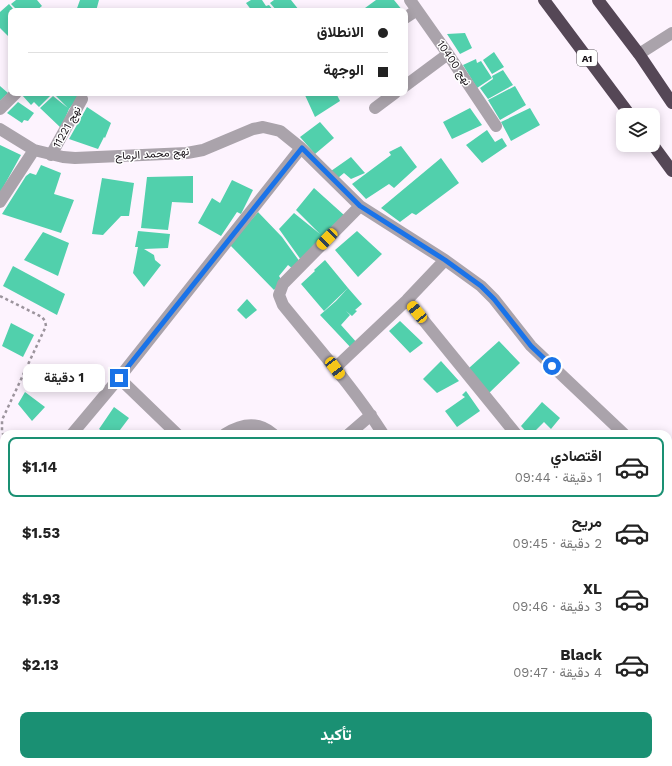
<!DOCTYPE html>
<html lang="ar">
<head>
<meta charset="utf-8">
<style>
	:root { --surface:#fff; --page:#f6f6f6; --text:#222; --muted:#767676; --line:#e0e0e0; --accent:#1a9073 }
	body { margin:0; font-family:"Work Sans",Vazirmatn,sans-serif; background:var(--page); color:var(--text); direction:rtl; height:100vh; display:flex; flex-direction:column; font-size:15px; white-space:nowrap }
	* { box-sizing:border-box; margin:0 }
	p { font-size:13px; color:var(--muted) }
	.icon { flex:none; width:22px; height:22px; fill:none; stroke:currentColor; stroke-width:2; stroke-linecap:round; stroke-linejoin:round }
	.map { position:relative; flex:1; overflow:hidden; direction:ltr }
	.drawer { position:absolute; left:0px; top:430px; width:672px; height:336px; display:flex; flex-direction:column; background:var(--surface); border-radius:12px 12px 0 0; box-shadow:0 2px 10px #0003; direction:rtl }
	.drawer>* { flex:none }
	.guide { position:absolute; left:8px; top:8px; width:400px; height:88px; border-radius:8px; box-shadow:0 2px 10px #0003; direction:rtl; display:grid; align-content:center; height:88px; padding:0 20px; background:var(--surface) }
	.fabs { position:absolute; left:616px; top:108px; display:grid; gap:8px }
	.fabs a { display:grid; place-items:center; width:44px; height:44px; border-radius:8px; background:var(--surface); box-shadow:0 2px 10px #0003; font-size:20px }
	.end { position:absolute; width:18px; height:18px; margin:-9px; border:5px solid #1a73e8; background:#fff; box-shadow:0 0 0 2px #fff }
	.from { border-radius:50% }
	.bubble { position:absolute; height:28px; border-radius:8px; background:var(--surface); box-shadow:0 2px 10px #0003; font-size:13px; font-weight:700; line-height:28px; text-align:center; direction:rtl }
	.car { position:absolute; width:12px; height:24px; margin:-12px -6px; border-radius:5px; box-shadow:0 0 3px 1px #0007; background:linear-gradient(#f5c518 24%,#345 0 40%,#f5c518 0 76%,#345 0 86%,#f5c518 0) }
	.guide b { display:flex; align-items:center; gap:14px; height:38px; font-size:15px }
	.guide b+b { border-top:1px solid var(--line) }
	.guide i { width:10px; height:10px; background:var(--text) }
	ul { padding:7px 0 0; list-style:none }
	li { display:flex; align-items:center; gap:12px; height:60px; margin:0 8px 6px; padding:0 12px; border:2px solid transparent; border-radius:8px }
	li div { flex:1 }
	li b { display:block; font-size:15px }
	li em { font-style:normal; font-weight:700 }
	li.on { border-color:var(--accent) }
	li>.icon { width:36px; height:36px; stroke-width:1.5 }
	.primary-button { display:flex; gap:8px; margin-top:auto; padding:8px 20px }
	.primary-button a { flex:1; height:46px; border-radius:8px; background:var(--accent); color:#fff; font-size:16px; font-weight:700; line-height:46px; text-align:center }
	.map>svg:first-child { display:block }
	.building { fill:#51d0ac }
	.lines { fill:none; stroke-linecap:round; stroke-linejoin:round }
	.path { stroke:#9c949d; stroke-width:2.5; stroke-dasharray:3 3; stroke-linecap:butt }
	.minor { stroke:#aaa3ab; stroke-width:12 }
	.highway { stroke:#554756; stroke-width:12 }
	.route { stroke:#1a73e8; stroke-width:5 }
	.labels { text-anchor:middle; dominant-baseline:central; stroke-width:3; stroke-linejoin:round; paint-order:stroke }
	.shield { fill:#fff; stroke:#5c585c; stroke-width:1 }
	.shield-label { font-size:10px; font-weight:bold; fill:#161016 }
	.street-label { font-size:11px; fill:#161016; stroke:#fff }
</style>
</head>
<body>
<div class="map">
<svg width="672" height="766" viewBox="0 0 672 766">
	<rect width="100%" height="100%" fill="#fdf3fe"/>
	<!-- building -->
	<path class="building" d="M16,0H37L42,6L36,11H18L11,4Z
		M80,0H99L96,11H76Z
		M251,0H262L266,6L269,5L274,11H252L246,3Z
		M274,0H291L299,10L277,11L270,3Z
		M376,0H394L403,11H368L365,8Z
		M9,4L15,11H11V34L8,36L0,28V12Z
		M465,33L472,48L460,54L447,34Z
		M494,52L504,67L492,74L483,60Z
		M476,59L477,63L481,61L492,78L477,88L463,65Z
		M503,70L513,85L488,99L480,88L493,79L492,76Z
		M0,86L8,93L0,101Z
		M515,86L526,105L500,120L488,100Z
		M24,93H49L51,95L39,107L34,102L31,105L22,95Z
		M55,93H84L82,95L81,94L69,109L61,128L40,108L53,96L68,108L54,94Z
		M304,93H336L340,101L315,117Z
		M18,102L34,113L28,121L24,120L22,123L7,113Z
		M87,107L111,123L105,138L104,137L98,149L69,139Z
		M470,108L482,125L452,139L443,122Z
		M530,108L540,125L511,141L501,122Z
		M320,122L334,138L315,154L300,137Z
		M487,130L495,142L502,138L507,146L482,163L466,145Z
		M0,145L21,155L0,193Z
		M401,146L417,167L394,188L389,184L366,199L352,184L391,155L389,152Z
		M351,157L365,173L351,179L344,173L338,178L331,171Z
		M441,158L459,183L416,215L412,213L400,222L381,208Z
		M41,165L61,173L54,194L74,200L61,233L2,214L26,176L30,173L36,175Z
		M193,176V203L172,202L168,230L141,228L147,177Z
		M102,178L134,183L129,216H121L103,235L92,234Z
		M232,180L253,190L241,214L237,212L221,236L198,223L212,198L220,203Z
		M314,188L344,215L322,236L301,260L279,229L294,213L320,234L296,210Z
		M258,212L282,237L300,262L293,269L288,265L279,276L282,281L274,290L230,245Z
		M138,231L170,234L168,248L144,249L154,255L155,260L161,265L144,287L133,273L138,247H135Z
		M357,231L382,254L358,277L335,250Z
		M43,232L69,243L58,276L24,260Z
		M325,260L348,288L324,311L301,284L315,271L314,270Z
		M13,266L65,294L57,315L3,286Z
		M348,288L362,304L355,310L357,311L352,316L346,311L350,315L341,325L358,344L353,350L320,315L336,301Z
		M247,299L257,310L246,319L237,310Z
		M400,321L423,343L410,353L389,331Z
		M11,323L34,335L23,357L2,346Z
		M499,341L520,363L488,394L469,368Z
		M441,361L459,381L437,393L423,379Z
		M466,391L480,411L457,427L445,411L465,397L462,395Z
		M25,392L45,407L32,421L18,404Z
		M542,402L560,418L551,429L544,422L532,434H528L521,426Z
		M114,407L129,418L117,434H106L99,429Z"/>
	<g class="lines">
		<!-- path -->
		<path class="path" d="M0,296L42,317L45,321L46,326L2,420V431L4,437
			M0,724L4,720"/>
		<!-- minor -->
		<path class="minor" d="M410,0L448,54L496,126
			M405,18L417,10
			M639,54L672,33
			M405,86L448,54
			M375,108L395,93
			M0,109L16,93
			M0,129L34,150L63,157L75,158L187,153L203,150L253,129L263,127L280,131L301,148L360,206L445,260L481,286L494,299L531,346L624,434
			M51,155L82,99
			M0,202L34,150
			M360,206L283,284L279,295L283,305C317,347 354,388 383,434
			M407,300L516,434
			M335,368L407,300L445,260
			M119,378L177,434
			M72,434L119,378L301,148
			M225,434C241,424 258,421 273,434
			M349,434L371,415
			M668,479L672,484
			M475,762L480,766
			M434,766L437,762"/>
		<!-- highway -->
		<path class="highway" d="M544,0L630,115
			M598,0L639,54L672,103
			M653,145L672,171"/>
	</g>
	<g class="lines">
		<!-- route -->
		<path class="route" d="M119,378L302,148L360,206L445,260L481,286L494,299L531,346L552,366"/>
	</g>
	<g class="labels">
		<!-- shield labels -->
		<rect class="shield" x="577" y="50" width="20" height="16" rx="3"/>
		<g class="shield-label">
			<text x="587" y="58">A1</text>
		</g>
		<!-- street labels -->
		<g class="street-label">
			<text transform="translate(454 63) rotate(56)">نهج 10400</text>
			<text transform="translate(67 127) rotate(-61)">نهج 11221</text>
			<text transform="translate(152 154) rotate(-4)">نهج محمد الرماح</text>
		</g>
	</g>
</svg>
<div class="fabs">
<a><svg class="icon" aria-label="layers" viewBox="0 0 24 24"><path d="M12 4l9 5-9 5-9-5zM3 14l9 5 9-5"/></svg></a>
</div>
<i class="end from" style="left:552px;top:366px"></i>
<i class="end" style="left:119px;top:378px"></i>
<div class="bubble" style="left:23px;top:364px;width:82px">1 دقيقة</div>
<i class="car" style="left:327px;top:239px;rotate:224deg"></i>
<i class="car" style="left:417px;top:312px;rotate:321deg"></i>
<i class="car" style="left:335px;top:368px;rotate:143deg"></i>
<div class="guide">
<b><i class="from"></i>الانطلاق</b>
<b><i></i>الوجهة</b>
</div>
<section class="drawer">
<ul>
<li class="on"><svg class="icon" aria-label="car" viewBox="0 0 24 24"><path d="M5 17H2v-5l4-1 3-4h7l3 4 3 1v5h-3M9 17h6M6 11h13"/><circle cx="7" cy="17" r="2"/><circle cx="17" cy="17" r="2"/></svg><div><b>اقتصادي</b><p>1 دقيقة · 09:44</p></div><em>$1.14</em></li>
<li><svg class="icon" aria-label="car" viewBox="0 0 24 24"><path d="M5 17H2v-5l4-1 3-4h7l3 4 3 1v5h-3M9 17h6M6 11h13"/><circle cx="7" cy="17" r="2"/><circle cx="17" cy="17" r="2"/></svg><div><b>مريح</b><p>2 دقيقة · 09:45</p></div><em>$1.53</em></li>
<li><svg class="icon" aria-label="car" viewBox="0 0 24 24"><path d="M5 17H2v-5l4-1 3-4h7l3 4 3 1v5h-3M9 17h6M6 11h13"/><circle cx="7" cy="17" r="2"/><circle cx="17" cy="17" r="2"/></svg><div><b>XL</b><p>3 دقيقة · 09:46</p></div><em>$1.93</em></li>
<li><svg class="icon" aria-label="car" viewBox="0 0 24 24"><path d="M5 17H2v-5l4-1 3-4h7l3 4 3 1v5h-3M9 17h6M6 11h13"/><circle cx="7" cy="17" r="2"/><circle cx="17" cy="17" r="2"/></svg><div><b>Black</b><p>4 دقيقة · 09:47</p></div><em>$2.13</em></li>
</ul>
<div class="primary-button"><a>تأكيد</a></div>
</section>
</div>
</body>
</html>
